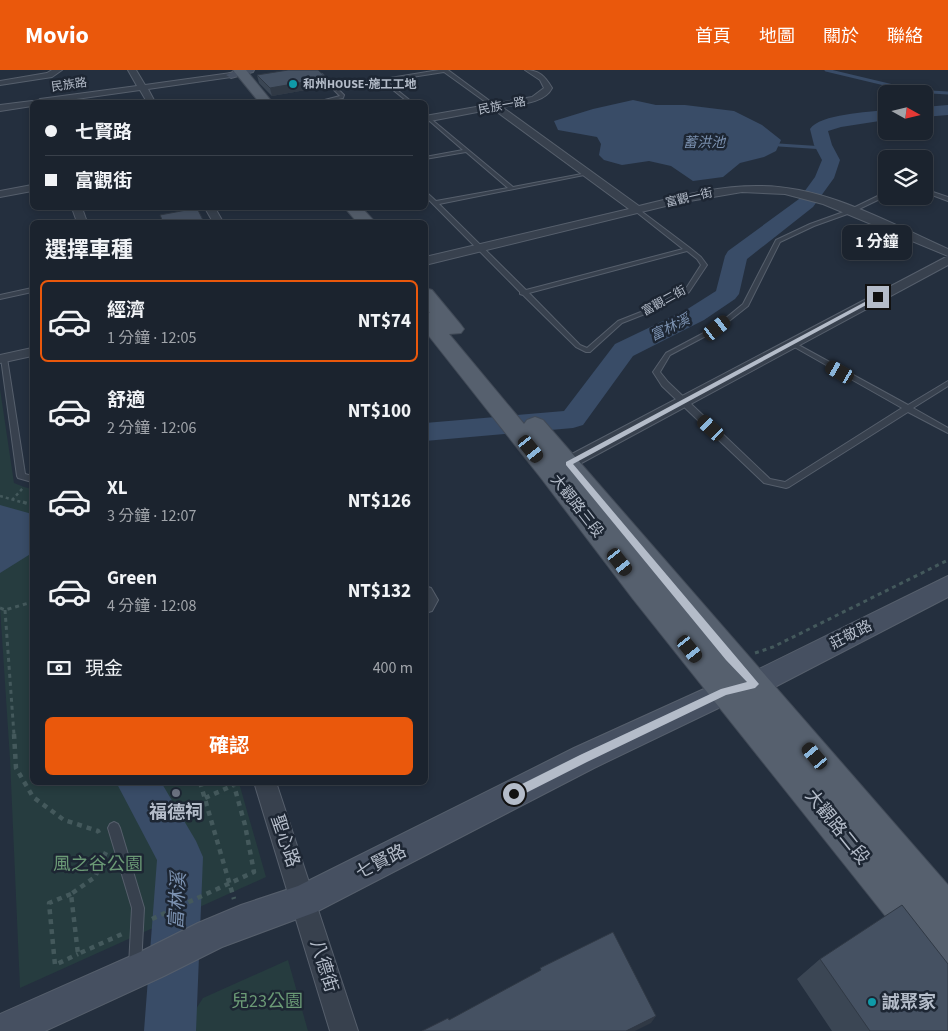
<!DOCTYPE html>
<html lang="zh-TW">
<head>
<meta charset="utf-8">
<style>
	:root { --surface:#1b232e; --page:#282f3a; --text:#f1f3f6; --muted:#a0a4aa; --line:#39404a; --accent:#ea580c }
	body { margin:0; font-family:"Source Sans 3","Noto Sans TC",sans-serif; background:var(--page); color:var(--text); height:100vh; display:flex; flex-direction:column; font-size:19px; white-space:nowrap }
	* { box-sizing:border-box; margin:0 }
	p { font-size:16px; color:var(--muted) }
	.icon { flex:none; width:28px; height:28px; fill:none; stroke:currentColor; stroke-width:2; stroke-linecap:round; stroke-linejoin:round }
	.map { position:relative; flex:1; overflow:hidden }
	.details { position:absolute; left:30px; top:150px; width:398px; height:565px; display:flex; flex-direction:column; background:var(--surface); border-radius:8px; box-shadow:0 2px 8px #0003,0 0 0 1px var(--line) }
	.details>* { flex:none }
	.hud { position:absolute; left:30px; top:30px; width:398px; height:110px; border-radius:8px; box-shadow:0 2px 8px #0003,0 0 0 1px var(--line); display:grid; align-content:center; height:110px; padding:0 15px; background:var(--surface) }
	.needle { width:32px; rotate:98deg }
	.controls { position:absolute; left:878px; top:15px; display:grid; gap:10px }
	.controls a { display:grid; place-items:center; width:55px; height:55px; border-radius:8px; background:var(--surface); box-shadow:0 2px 8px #0003,0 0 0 1px var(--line); font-size:25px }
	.end { position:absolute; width:22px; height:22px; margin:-11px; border:6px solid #b4bcc9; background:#111; box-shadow:0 0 0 2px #111 }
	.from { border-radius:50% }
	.bubble { position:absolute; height:35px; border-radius:8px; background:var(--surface); box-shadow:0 2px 8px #0003,0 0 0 1px var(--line); font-size:16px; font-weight:700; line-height:35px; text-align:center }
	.car { position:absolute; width:15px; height:30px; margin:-15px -8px; border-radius:6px; box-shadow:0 0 4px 1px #0007; background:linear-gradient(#222 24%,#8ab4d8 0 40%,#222 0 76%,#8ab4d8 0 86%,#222 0) }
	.hud b { display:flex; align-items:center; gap:18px; height:48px; font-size:19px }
	.hud b+b { border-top:1px solid var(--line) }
	.hud i { width:12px; height:12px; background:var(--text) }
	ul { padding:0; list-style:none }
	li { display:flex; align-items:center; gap:15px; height:82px; margin:0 10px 8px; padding:0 5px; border:2px solid transparent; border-radius:8px }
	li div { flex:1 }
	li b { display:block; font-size:19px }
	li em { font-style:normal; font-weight:700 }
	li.current { border-color:var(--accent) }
	li>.icon { width:45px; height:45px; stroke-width:1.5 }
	h2 { padding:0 15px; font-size:22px; line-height:60px }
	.pay { display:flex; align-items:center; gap:12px; height:55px; padding:0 15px; font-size:19px }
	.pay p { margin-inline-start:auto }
	.button { display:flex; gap:10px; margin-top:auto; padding:10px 15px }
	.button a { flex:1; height:58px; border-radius:8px; background:var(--accent); color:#fff; font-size:20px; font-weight:700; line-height:58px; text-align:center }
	header { display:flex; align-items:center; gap:30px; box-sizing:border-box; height:70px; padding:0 25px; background:var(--accent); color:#fff }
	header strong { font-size:24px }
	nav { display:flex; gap:28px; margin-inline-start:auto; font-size:18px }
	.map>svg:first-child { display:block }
	.green { fill:#263c3f }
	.water { fill:#394c67 }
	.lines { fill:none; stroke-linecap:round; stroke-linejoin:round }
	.stream { stroke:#394c67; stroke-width:3 }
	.river { fill:#394c67; fill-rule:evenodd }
	.lane-casing { stroke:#565f6c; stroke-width:2 }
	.street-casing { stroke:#565f6c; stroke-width:2 }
	.secondary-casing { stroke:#565f6c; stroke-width:2 }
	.primary-casing { stroke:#414a57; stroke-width:2 }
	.path-far2 { stroke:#44595c; stroke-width:2.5; stroke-dasharray:3 3; stroke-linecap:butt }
	.path-far1 { stroke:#44595c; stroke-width:3; stroke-dasharray:4 4; stroke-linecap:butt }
	.path { stroke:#44595c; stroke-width:4.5; stroke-dasharray:5 5; stroke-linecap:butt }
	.lane { fill:#38414e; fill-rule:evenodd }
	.street { fill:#38414e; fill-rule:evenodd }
	.secondary { fill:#465061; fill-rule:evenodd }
	.primary { fill:#56606e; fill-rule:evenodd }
	.wall { fill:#3b4654 }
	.shaded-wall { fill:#303945 }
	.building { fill:#455162; stroke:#303945 }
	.route { fill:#b4bcc9 }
	.culture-dot { fill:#0f9aa8; stroke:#1d2633; stroke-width:2 }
	.worship-dot { fill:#6b7280; stroke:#1d2633; stroke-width:2 }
	.labels { text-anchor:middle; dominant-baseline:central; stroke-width:5; stroke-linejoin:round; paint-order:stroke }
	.far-poi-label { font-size:12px; font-weight:bold; fill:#b4bcc9; stroke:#1d2633; text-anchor:start }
	.far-street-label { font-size:12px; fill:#b4bcc9; stroke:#1d2633 }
	.far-water-label { font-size:14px; font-style:italic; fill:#7c92b1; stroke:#1d2633 }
	.street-label { font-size:15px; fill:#b4bcc9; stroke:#1d2633 }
	.near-poi-label { font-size:18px; font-weight:bold; fill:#b4bcc9; stroke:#1d2633 }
	.near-street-label { font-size:18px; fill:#b4bcc9; stroke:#1d2633 }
	.near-park-label { font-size:18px; fill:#6b9a76; stroke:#1d2633 }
	.near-water-label { font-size:19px; font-style:italic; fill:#7c92b1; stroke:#1d2633 }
</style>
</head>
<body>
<header>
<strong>Movio</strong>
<nav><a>首頁</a><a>地圖</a><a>關於</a><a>聯絡</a></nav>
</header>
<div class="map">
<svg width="948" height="961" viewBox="0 0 948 961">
	<rect width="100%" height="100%" fill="#242f3e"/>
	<!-- green -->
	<path class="green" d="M0,319L14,413L24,417L32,419V712L239,713L266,807L20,918L10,689L0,537Z
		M288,890L308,961H182L203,928Z"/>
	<!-- water -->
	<path class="water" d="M633,30L656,35H685L734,41L762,55L781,70L776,81L764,87L740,93L723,107L693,111L671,96L649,91L622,95L604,90L599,85L601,74L597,67L558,60L554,51L593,39Z
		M0,435L32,444V483L0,503Z"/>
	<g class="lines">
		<!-- stream -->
		<path class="stream" d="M826,0L914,21L948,23
			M779,75L825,78"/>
		<!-- river -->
		<path class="river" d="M948,35V45L924,47V37Z
			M886,40V50L841,57L828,61L832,75L840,90L834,108L813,137L747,189L739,224L735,229L704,250L633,286L583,355L573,358L425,371V353L564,341L615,274L686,240L716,221L725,186L728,181L799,129L815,107L822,90L814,75L810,59C820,44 869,42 886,40Z
			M116,712H161L196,771L203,787L196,961H144L157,790Z"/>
		<defs>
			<path id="lane" d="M439,0H448L498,37L494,38L444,2L386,11L412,32H408L382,11L338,19L344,25L343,28L323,32H317L340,26L320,6V4H322L335,17Z
				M425,44L513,117L587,103L589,104L439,134L526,220L683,179L635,141V139L637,138L690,178L701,187L707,195L689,222L655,240L622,253L590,282H586L576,277L523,225L520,224V222L425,126V121L436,131L508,118L466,82L425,89V87L463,80L425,47ZM687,181L697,189L701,195L685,220L651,238L618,251L587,278L580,275L529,223Z
				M924,119L948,127V131L924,122Z
				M886,122V126L853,142L814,156L780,172L748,236L719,259L670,285L660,302L668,312L770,409L785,412L902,338L789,274V272H793L908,335L948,311V316L913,338L948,358V363L908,342L789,417L786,418L764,413L662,316L653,302L666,283L715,257L743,234L776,170L810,154L849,140Z
				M32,218V222L0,229V225Z
				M4,286L7,288L25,404L32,406V412L18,408L17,406L1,288Z
				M114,752L118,754L120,758L144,838L141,896L140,901L135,902L130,901L129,896L132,838L108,758L110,754Z"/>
			<path id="street" d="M52,0H62L52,7L0,15V11L47,3Z
				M128,0H136L145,15L231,3L235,5L231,7L148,19L155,32H147L140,20L55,32H36L40,29L137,16Z
				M525,0C539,0 545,6 552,18C544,34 518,34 502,37L639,136C679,126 720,115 762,116C828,117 889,153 948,179V186L823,134L785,124L742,122L678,133L425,195V187L629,139L493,39L425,52V46L532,27L544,18L540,10Z
				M32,31L35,32H32V36L0,41V35Z
				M32,115V121L0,127V121Z
				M72,138H82L87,152H77Z
				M205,138H215L223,152H213Z
				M948,186V195L563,403L557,404L551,403L549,399L551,395Z
				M32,278V286L0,293V285Z
				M425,516L431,518L438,530L432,541L425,543Z
				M254,712H276L358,961H330Z"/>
			<path id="secondary" d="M237,0H254L253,2L231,8L226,5Z
				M948,506V527L765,622L731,632L594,698L316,842L222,877L164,906L45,961H0V944L140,882L198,853L241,835L298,816L574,678L715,614L749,604Z"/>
			<path id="primary" d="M233,0H246L272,32H259Z
				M345,138H362L375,152H357Z
				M425,218L432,220L461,255L464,259L461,263L449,264L524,354L527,350L535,347L543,350L948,815V913L934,907L633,529L541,408L425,261V242L430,243L425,237Z"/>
		</defs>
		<!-- lane casing -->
		<use href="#lane" class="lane-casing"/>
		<!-- street casing -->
		<use href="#street" class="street-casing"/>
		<!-- secondary casing -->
		<use href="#secondary" class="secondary-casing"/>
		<!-- primary casing -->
		<use href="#primary" class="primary-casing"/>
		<!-- path-far2 -->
		<path class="path-far2" d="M0,426L28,434
			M12,430L23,418"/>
		<!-- path-far1 -->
		<path class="path-far1" d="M23,432L32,435
			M0,538L5,540L32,532
			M5,540L14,665
			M755,583L773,577L948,490"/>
		<!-- path -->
		<path class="path" d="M14,664L16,698L33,727L64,750L98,761L99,763
			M200,712L234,829
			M205,728L234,715
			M106,782L95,807L71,824L78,884L122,864
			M71,824L49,833L55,895L78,884
			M152,849L254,802L245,755L233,712"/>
		<!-- lane -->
		<use href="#lane" class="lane"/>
		<!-- street -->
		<use href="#street" class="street"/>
		<!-- secondary -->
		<use href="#secondary" class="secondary"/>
		<!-- primary -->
		<use href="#primary" class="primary"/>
	</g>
	<!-- wall -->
	<path class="wall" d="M257,5L327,8L328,16L272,26L259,13Z
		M820,889L948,961H832L797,909Z"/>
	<!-- shaded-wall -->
	<path class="shaded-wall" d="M327,8L328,16L272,26L270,18Z
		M656,946L651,953L635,961H626Z"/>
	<!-- building -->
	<path class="building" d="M288,0H318L327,8L270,18L257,5Z
		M197,138L204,152H163L160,145Z
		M902,835L948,894V961H870L820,889Z
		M613,862L656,946L626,961H422L448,948L449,950L541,900L540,898Z"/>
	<!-- route -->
	<path class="route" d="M876,226L881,227L573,394L759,614L755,618L726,625L587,692L518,727H510L509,724L510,720L580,685L721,619L747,612L726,590L566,395V392Z"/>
	<!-- markers -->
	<g class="culture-dot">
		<circle cx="293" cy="14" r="5"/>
		<circle cx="872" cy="932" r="5"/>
	</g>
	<circle class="worship-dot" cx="176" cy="723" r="5"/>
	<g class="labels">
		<!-- far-poi labels -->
		<g class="far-poi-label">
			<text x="303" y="14">和州HOUSE-施工工地</text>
		</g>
		<!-- far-street labels -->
		<g class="far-street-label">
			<text transform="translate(69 15) rotate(-8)">民族路</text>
			<text transform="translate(502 36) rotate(-11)">民族一路</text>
			<text transform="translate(689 128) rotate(-13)">富觀一街</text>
			<text transform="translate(664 231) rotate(-29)">富觀二街</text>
		</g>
		<!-- far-water labels -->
		<g class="far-water-label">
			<text x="704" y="73">蓄洪池</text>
			<text transform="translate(670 258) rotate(-26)">富林溪</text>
		</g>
		<!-- street labels -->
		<g class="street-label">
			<text transform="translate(577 436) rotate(52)">大觀路三段</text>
			<text transform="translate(851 565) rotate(-27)">莊敬路</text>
		</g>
		<!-- near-poi labels -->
		<g class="near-poi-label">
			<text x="176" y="742">福德祠</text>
			<text x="882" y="932" text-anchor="start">誠聚家</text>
		</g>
		<!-- near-street labels -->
		<g class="near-street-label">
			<text transform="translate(837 757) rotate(51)">大觀路二段</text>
			<text transform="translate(285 771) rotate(71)">聖心路</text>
			<text transform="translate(381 792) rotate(-27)">七賢路</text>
			<text transform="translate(324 896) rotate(73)">八德街</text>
		</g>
		<!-- near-park labels -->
		<g class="near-park-label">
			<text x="98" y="794">風之谷公園</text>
			<text x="267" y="931">兒23公園</text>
		</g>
		<!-- near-water labels -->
		<g class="near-water-label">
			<text transform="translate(178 831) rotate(-87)">富林溪</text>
		</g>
	</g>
</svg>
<div class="controls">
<a><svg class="needle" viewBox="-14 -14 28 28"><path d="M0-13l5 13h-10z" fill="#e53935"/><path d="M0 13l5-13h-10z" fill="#a0a4aa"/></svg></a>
<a><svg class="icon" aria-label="layers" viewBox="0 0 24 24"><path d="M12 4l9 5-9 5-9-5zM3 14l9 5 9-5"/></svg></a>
</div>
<i class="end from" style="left:514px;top:724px"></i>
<i class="end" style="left:878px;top:227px"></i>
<div class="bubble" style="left:842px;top:155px;width:70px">1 分鐘</div>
<i class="car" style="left:717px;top:258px;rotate:52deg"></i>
<i class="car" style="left:840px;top:302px;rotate:300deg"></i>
<i class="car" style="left:711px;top:358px;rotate:313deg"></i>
<i class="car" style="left:531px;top:379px;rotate:141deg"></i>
<i class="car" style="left:620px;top:492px;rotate:142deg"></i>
<i class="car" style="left:690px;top:579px;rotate:141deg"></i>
<i class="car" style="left:815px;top:686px;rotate:320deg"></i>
<div class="hud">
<b><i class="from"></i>七賢路</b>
<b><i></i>富觀街</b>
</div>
<section class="details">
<h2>選擇車種</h2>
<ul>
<li class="current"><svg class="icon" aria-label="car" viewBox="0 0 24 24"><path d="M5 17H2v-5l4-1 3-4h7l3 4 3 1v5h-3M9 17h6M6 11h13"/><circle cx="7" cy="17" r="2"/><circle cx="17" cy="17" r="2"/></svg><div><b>經濟</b><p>1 分鐘 · 12:05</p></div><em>NT$74</em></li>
<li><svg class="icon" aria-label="car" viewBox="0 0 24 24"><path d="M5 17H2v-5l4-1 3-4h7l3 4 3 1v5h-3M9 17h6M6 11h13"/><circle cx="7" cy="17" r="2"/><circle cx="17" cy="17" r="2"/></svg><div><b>舒適</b><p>2 分鐘 · 12:06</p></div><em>NT$100</em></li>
<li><svg class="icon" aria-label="car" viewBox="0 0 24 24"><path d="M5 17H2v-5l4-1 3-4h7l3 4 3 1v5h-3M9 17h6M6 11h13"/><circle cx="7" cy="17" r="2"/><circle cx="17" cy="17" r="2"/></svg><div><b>XL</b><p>3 分鐘 · 12:07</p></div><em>NT$126</em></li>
<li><svg class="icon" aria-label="car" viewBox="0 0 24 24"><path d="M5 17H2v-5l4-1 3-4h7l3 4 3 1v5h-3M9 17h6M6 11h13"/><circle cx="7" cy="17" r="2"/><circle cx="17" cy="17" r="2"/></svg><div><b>Green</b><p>4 分鐘 · 12:08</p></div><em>NT$132</em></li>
</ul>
<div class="pay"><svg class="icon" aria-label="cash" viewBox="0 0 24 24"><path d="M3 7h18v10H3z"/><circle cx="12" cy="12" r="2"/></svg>現金<p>400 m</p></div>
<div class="button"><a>確認</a></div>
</section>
</div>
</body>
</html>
